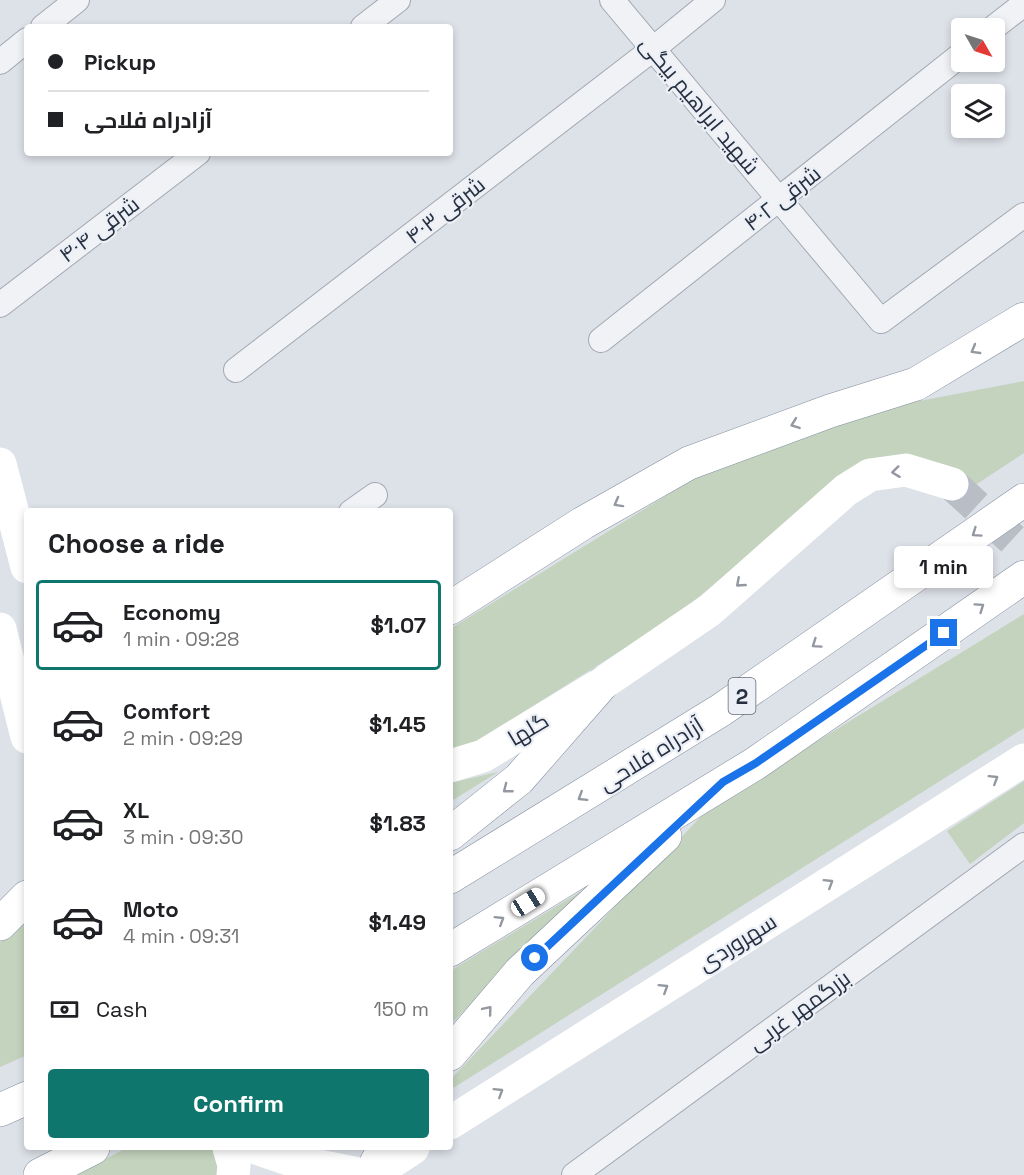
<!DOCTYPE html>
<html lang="en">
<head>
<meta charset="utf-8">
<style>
	:root { --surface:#fff; --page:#f2f2f2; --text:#202124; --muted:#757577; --line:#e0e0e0; --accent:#0f766e }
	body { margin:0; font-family:"Space Grotesk",Cairo,sans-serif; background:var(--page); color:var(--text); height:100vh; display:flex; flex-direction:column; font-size:22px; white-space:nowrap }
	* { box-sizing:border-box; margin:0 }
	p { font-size:20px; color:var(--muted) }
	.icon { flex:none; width:33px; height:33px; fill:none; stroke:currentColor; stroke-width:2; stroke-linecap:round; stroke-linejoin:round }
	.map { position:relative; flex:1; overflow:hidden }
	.details { position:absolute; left:24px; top:508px; width:429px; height:642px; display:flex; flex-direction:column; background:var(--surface); border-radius:6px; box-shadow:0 3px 9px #0003 }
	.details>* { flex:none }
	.hud { position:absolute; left:24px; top:24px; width:429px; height:132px; border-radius:6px; box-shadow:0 3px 9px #0003; display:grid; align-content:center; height:132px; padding:0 24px; background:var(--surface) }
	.needle { width:39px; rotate:129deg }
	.fabs { position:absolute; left:951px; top:18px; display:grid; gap:12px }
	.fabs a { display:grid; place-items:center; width:54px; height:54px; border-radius:6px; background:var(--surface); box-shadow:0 3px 9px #0003; font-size:30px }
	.end { position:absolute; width:27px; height:27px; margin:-14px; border:8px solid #1a73e8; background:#fff; box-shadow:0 0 0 3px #fff }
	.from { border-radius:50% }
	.bubble { position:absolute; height:42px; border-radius:6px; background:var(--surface); box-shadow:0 3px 9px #0003; font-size:20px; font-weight:700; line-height:42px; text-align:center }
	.car { position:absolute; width:18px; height:36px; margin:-18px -9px; border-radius:8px; box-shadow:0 0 4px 2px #0007; background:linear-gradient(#fff 24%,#345 0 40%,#fff 0 76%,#345 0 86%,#fff 0) }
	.hud b { display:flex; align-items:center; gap:21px; height:57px; font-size:22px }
	.hud b+b { border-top:2px solid var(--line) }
	.hud i { width:15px; height:15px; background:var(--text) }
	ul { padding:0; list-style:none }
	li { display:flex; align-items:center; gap:18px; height:90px; margin:0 12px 9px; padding:0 12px; border:3px solid transparent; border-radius:6px }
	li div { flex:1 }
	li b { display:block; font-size:22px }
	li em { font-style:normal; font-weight:700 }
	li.active { border-color:var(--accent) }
	li>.icon { width:54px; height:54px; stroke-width:1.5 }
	h2 { padding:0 24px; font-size:27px; line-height:72px }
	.pay { display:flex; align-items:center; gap:15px; height:66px; padding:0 24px; font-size:22px }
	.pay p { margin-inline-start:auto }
	.cta { display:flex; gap:12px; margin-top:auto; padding:12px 24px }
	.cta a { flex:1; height:69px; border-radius:6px; background:var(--accent); color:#fff; font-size:24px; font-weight:700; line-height:69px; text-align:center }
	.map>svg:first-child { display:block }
	.green { fill:#c3d3bd }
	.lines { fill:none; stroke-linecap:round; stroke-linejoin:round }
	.secondary-tunnel { stroke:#b8bdc6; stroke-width:33; stroke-dasharray:33 16; stroke-linecap:butt }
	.minor-casing { stroke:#a2a8b2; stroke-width:26 }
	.motorway-casing { stroke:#838fa0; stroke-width:34 }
	.minor { stroke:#f0f2f6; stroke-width:24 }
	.secondary { stroke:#fff; stroke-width:33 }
	.motorway { stroke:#fff; stroke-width:33 }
	.oneway { stroke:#9297a0 }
	.route { stroke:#1a73e8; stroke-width:8 }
	.labels { text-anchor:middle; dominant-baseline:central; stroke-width:4.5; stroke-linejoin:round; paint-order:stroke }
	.shield { fill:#ecf0f6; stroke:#616977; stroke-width:1.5 }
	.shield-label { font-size:21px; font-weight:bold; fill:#252f40 }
	.street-label { font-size:22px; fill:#252f40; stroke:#ecf0f6 }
</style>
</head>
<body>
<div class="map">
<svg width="1024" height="1175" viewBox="0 0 1024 1175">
	<rect width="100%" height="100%" fill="#dde1e8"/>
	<!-- green -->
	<path class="green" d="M1024,381V453L966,491L916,470L792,519L676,616L476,742L450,750V629L698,476L861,412Z
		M1024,614V728L450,1090V1080L710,807Z
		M498,772L450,802V783Z
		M1024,781V823L970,864L947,831Z
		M588,887L450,1025V971Z
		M27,915V1055L0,1067V942Z
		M126,1148H216L222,1166L218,1175H76Z"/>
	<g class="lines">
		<!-- secondary-tunnel -->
		<path class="secondary-tunnel" d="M952,484L1024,550"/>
		<defs>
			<path id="minor" d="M612,0L881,321L1024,215
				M43,27L77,0
				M363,27L398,0
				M993,28L1024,4
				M0,62L27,40
				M0,305L198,153
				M601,340L962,54
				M236,370L653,49L713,0
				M351,512L375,495
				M574,1175L1024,845"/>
			<path id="motorway" d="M450,608L583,523L689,463L830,411L916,384L1024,319
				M450,834L519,779L603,683
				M450,877L721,710L1024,500
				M0,924L27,897
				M450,950L756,763L1024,577
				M450,1054L520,972L665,836
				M0,1110L27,1098
				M40,1175L93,1148
				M370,1175L384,1148"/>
		</defs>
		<!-- minor casing -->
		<use href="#minor" class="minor-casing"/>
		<!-- motorway casing -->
		<use href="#motorway" class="motorway-casing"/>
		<!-- minor -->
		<use href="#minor" class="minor"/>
		<!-- secondary -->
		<path class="secondary" d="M0,464L27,567
			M0,629L27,737
			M450,766L483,756L603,683L710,610L846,490L870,475L906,470L952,484
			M450,1123L1024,760
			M229,1148L234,1165L233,1175
			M256,1148L294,1161L363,1175
			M372,1175L413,1148"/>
		<!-- motorway -->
		<use href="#motorway" class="motorway"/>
	</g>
	<!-- one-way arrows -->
	<defs><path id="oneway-chevron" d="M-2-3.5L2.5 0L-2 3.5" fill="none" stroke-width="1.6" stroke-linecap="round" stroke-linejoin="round" transform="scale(1.5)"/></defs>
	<g class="oneway">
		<use href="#oneway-chevron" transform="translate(975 350) rotate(150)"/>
		<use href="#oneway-chevron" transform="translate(795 424) rotate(160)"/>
		<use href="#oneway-chevron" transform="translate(896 472) rotate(173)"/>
		<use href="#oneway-chevron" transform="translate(618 503) rotate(151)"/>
		<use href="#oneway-chevron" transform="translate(976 533) rotate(145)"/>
		<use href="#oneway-chevron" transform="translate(740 583) rotate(139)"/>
		<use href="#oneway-chevron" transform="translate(980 607) rotate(-35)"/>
		<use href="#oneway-chevron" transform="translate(816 644) rotate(145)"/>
		<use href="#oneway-chevron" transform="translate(994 779) rotate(-32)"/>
		<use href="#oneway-chevron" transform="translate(507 789) rotate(142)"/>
		<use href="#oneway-chevron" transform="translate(582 797) rotate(148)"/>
		<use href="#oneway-chevron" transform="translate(829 883) rotate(-32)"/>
		<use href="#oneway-chevron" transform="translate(500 920) rotate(-32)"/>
		<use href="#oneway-chevron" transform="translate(664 988) rotate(-32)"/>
		<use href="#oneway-chevron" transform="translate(488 1010) rotate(-50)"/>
		<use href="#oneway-chevron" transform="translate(499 1092) rotate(-32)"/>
	</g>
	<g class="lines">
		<!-- route -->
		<path class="route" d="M535,958L723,782L756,763L944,633"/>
	</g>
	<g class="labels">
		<!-- shield labels -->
		<rect class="shield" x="728.5" y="678" width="27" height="36" rx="4.5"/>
		<g class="shield-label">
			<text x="742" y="696">2</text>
		</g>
		<!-- street labels -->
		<g class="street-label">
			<text transform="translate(700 105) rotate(50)">شهید ابراهیم بیگی</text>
			<text transform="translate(782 198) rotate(-38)">۴۰۲ شرقی</text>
			<text transform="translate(445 210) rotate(-38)">۴۰۳ شرقی</text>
			<text transform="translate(99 229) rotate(-37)">۴۰۴ شرقی</text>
			<text transform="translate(528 729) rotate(-31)">گلها</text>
			<text transform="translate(651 754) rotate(-32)">آزادراه فلاحی</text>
			<text transform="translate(737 942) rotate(-32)">سهروردی</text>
			<text transform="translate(799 1010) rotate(-36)">بزرگمهر غربی</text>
		</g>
	</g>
</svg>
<div class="fabs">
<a><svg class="needle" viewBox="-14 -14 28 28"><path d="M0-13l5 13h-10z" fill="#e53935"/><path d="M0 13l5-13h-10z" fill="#757577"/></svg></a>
<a><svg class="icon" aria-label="layers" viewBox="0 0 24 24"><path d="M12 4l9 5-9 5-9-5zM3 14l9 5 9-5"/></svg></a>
</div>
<i class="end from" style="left:535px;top:958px"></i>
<i class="end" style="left:944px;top:633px"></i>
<div class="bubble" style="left:894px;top:546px;width:99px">1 min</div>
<i class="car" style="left:528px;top:902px;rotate:58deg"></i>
<div class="hud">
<b><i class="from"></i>Pickup</b>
<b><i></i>آزادراه فلاحی</b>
</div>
<section class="details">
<h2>Choose a ride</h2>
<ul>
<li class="active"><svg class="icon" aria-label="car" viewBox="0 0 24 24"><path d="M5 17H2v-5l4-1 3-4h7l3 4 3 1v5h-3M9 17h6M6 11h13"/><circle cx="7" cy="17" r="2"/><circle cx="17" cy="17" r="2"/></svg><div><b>Economy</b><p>1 min · 09:28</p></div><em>$1.07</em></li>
<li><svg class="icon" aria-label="car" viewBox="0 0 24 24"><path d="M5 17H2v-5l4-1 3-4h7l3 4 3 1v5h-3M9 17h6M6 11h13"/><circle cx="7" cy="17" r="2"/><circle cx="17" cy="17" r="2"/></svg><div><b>Comfort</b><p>2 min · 09:29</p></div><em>$1.45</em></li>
<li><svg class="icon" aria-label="car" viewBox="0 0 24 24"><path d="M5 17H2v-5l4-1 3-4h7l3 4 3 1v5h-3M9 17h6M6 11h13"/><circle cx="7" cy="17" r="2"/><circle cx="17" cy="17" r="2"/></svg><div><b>XL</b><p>3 min · 09:30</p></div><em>$1.83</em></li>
<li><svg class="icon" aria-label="car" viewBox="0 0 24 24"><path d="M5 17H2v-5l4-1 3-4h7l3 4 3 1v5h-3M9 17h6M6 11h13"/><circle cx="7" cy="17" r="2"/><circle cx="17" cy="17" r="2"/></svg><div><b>Moto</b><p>4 min · 09:31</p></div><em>$1.49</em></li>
</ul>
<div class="pay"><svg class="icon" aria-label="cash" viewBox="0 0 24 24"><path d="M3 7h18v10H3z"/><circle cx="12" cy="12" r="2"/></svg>Cash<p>150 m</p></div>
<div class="cta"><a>Confirm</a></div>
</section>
</div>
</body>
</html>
